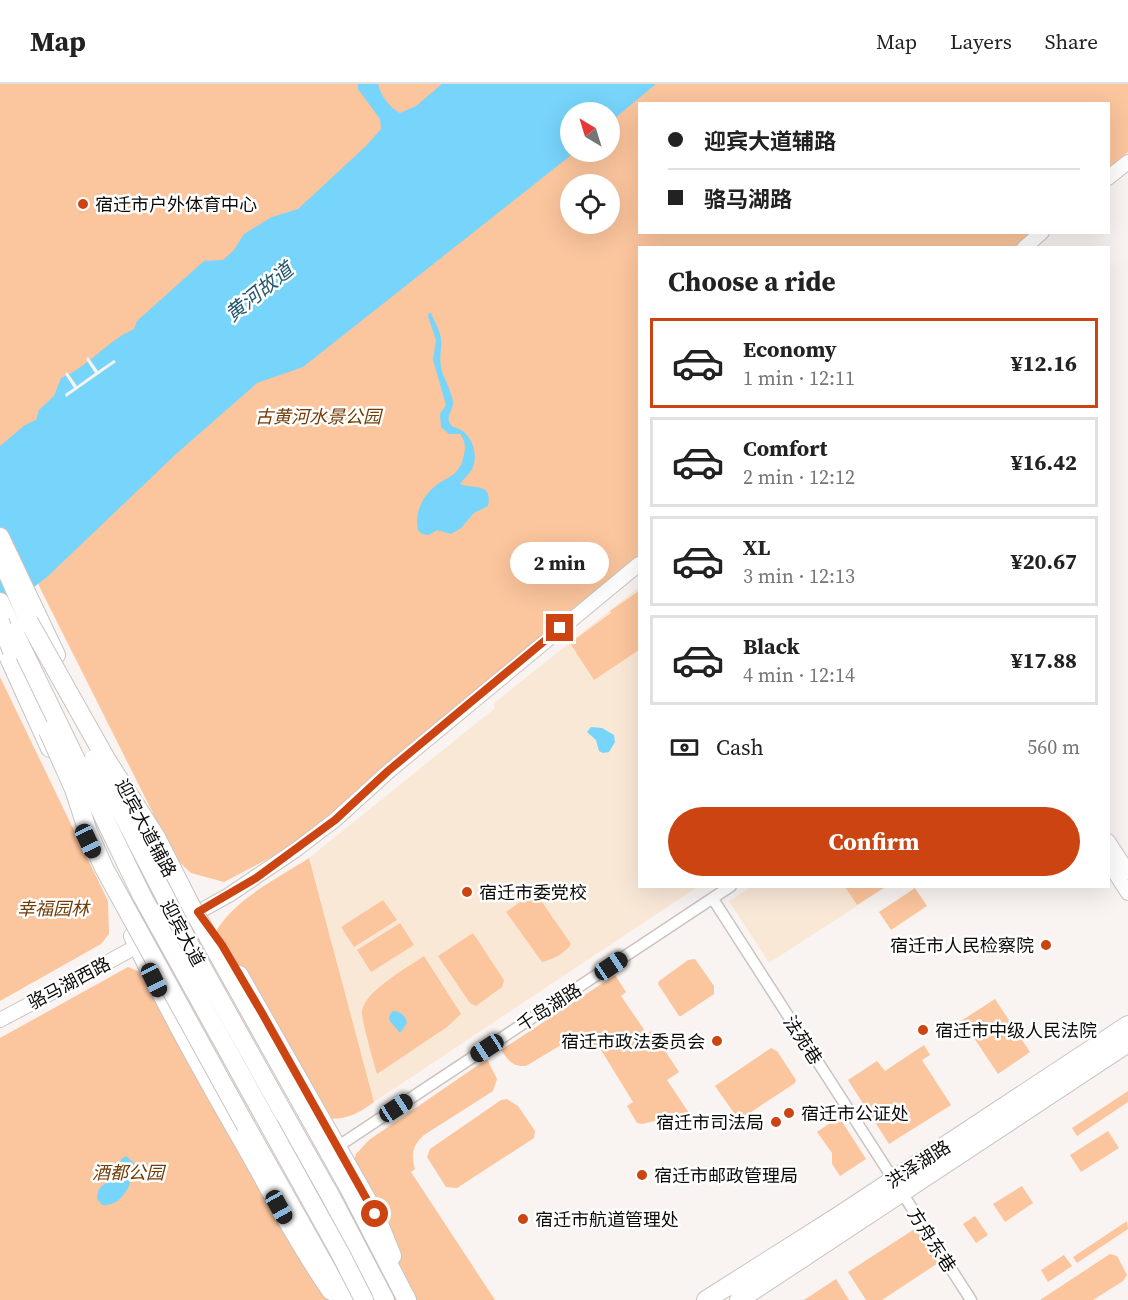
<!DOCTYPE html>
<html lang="en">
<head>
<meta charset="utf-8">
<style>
	:root { --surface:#fff; --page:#f2f2f2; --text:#222; --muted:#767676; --line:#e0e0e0; --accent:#cb4411 }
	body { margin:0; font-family:"Source Serif 4","Noto Sans SC",serif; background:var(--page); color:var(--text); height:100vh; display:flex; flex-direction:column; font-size:22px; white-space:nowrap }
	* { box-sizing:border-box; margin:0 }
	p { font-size:20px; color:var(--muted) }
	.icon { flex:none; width:33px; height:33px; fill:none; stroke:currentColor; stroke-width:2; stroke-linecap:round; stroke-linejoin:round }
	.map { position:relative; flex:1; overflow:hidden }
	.sheet { position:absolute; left:638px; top:162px; width:472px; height:642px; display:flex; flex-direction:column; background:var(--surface); border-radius:0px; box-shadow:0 6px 24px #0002 }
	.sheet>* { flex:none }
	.hud { position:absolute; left:638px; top:18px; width:472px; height:132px; border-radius:0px; box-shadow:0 6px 24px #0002; display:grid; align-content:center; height:132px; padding:0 30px; background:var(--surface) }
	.needle { width:39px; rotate:322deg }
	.fabs { position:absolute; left:560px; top:18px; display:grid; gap:12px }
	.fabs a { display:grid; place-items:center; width:60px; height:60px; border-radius:50%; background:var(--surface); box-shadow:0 6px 24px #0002; font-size:30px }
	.end { position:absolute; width:27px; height:27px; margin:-14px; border:8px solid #cb4411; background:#fff; box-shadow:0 0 0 3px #fff }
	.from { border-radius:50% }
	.bubble { position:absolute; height:42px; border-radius:21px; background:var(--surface); box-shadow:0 6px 24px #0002; font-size:20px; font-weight:700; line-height:42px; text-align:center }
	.car { position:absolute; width:18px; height:36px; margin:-18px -9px; border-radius:8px; box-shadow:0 0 4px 2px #0007; background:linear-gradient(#222 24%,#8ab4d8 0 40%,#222 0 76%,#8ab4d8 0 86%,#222 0) }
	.hud b { display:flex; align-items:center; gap:21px; height:57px; font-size:22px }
	.hud b+b { border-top:2px solid var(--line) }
	.hud i { width:15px; height:15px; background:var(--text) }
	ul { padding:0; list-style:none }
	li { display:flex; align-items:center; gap:18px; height:90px; margin:0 12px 9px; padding:0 18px; border:3px solid var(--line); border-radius:0px }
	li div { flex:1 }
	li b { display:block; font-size:22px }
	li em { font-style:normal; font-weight:700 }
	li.on { border-color:var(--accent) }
	li>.icon { width:54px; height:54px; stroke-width:1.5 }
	h2 { padding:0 30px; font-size:27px; line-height:72px }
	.pay { display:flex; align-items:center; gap:15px; height:66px; padding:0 30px; font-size:22px }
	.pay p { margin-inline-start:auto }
	.action { display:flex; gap:12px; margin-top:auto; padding:12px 30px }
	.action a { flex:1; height:69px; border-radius:36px; background:var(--accent); color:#fff; font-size:24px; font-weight:700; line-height:69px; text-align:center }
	header { display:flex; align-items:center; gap:36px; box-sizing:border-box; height:84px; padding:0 30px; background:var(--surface); border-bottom:2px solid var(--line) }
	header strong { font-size:28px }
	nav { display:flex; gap:33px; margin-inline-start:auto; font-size:21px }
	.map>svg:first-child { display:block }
	.education { fill:#fae8d7 }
	.green { fill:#fbc59d; fill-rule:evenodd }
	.water { fill:#77d4fb }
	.pier { fill:#f9f4f1 }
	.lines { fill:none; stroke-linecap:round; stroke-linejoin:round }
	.minor-casing { stroke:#c9c4c1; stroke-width:13 }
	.tertiary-casing { stroke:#c9c4c1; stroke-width:16 }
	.primary-casing { stroke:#c9c4c1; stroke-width:20 }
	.trunk-casing { stroke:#c9c4c1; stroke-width:20 }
	.minor { stroke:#fff; stroke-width:10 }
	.tertiary { stroke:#fff; stroke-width:14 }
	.primary { stroke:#fff; stroke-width:18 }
	.trunk { stroke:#fff; stroke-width:18 }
	.trunk-bridge-casing { stroke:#c9c4c1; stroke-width:20; stroke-linecap:butt }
	.trunk-bridge { stroke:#fff; stroke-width:18 }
	.route { stroke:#cb4411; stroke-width:8 }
	.poi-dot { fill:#cb4411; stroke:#fff; stroke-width:2 }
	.labels { text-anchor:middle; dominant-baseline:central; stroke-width:5; stroke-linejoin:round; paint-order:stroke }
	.poi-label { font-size:18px; fill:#0d0c0b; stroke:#fff; text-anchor:start }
	.park-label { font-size:18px; font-style:italic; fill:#713c06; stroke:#fff }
	.street-label { font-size:18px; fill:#0d0c0b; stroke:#fff }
	.water-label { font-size:20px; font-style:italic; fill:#25586d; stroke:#fff }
</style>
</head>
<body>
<header>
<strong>Map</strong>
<nav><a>Map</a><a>Layers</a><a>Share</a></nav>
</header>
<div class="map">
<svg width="1128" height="1216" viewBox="0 0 1128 1216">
	<rect width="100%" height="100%" fill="#f9f4f1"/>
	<!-- education -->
	<path class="education" d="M639,503V802L697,803L374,1018L309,774L495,624L493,620Z
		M751,803H886L769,879L729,817Z"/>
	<!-- green -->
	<path class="green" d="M0,0H1128V68L1109,84L1108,20H639V148L1032,149L1014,164H639V477L311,746L279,769L224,798L191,789L176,775L42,508L0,417ZM570,28H609V68H570ZM570,100H609V140H570Z
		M639,507V566L594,596L570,559L611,529L610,527Z
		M0,593L108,817L109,850L101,860L0,917Z
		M309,774L374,1018C357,1031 343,1037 321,1034L215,849C234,815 277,795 309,774Z
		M845,803H885L857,821Z
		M915,804L927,822L891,846L879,828Z
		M535,808L571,860C566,869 552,876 542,878L506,828Z
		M383,816L397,836L354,863L341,843Z
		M400,839L414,861L371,888L357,866Z
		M473,849L504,896L502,903L476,922L470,919L438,872Z
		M424,872L461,930L447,943L377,990C374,979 361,935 362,927C365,907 408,883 424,872Z
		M695,875L714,902V910L681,932H679L658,900L659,897L688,876Z
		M128,883L167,899L345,1216H0V954Z
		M615,891L626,908L621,912L647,950L652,947L679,988L667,996L691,1032H675L642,1040L637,1039L627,1022L633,1018L598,961L592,964L586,955L581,951L576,952L526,982C512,983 509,977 501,966Z
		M995,915L1030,968L998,990L968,945L956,952L950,944Z
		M924,961L930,971L922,976L951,1021L889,1060L848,996L877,977L885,987Z
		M771,964L777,967L796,996L795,999L739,1036L715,1002Z
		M487,975L497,995L493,1007L424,1051C412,1062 411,1070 415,1085L411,1088L495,1216H413L352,1084L356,1070L369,1056Z
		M1128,1007V1018L1077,1052L1072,1044Z
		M507,1015L518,1022L535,1047L534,1054L457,1104L446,1103L427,1073L430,1065L501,1016Z
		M839,1033L866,1075L840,1092L832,1080V1069L817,1048Z
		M1108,1047L1119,1064L1081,1088L1070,1071Z
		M1022,1102L1033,1119L1005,1138L993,1120Z
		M975,1132L988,1151L976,1159L963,1140Z
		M1127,1137L1128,1145L1077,1179L1073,1173Z
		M913,1146H916L938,1179L882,1216H866L848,1188Z
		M1110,1170L1117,1172L1127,1191L1123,1197L1093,1216H1040Z
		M1064,1171L1072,1182L1048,1198L1041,1186Z
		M836,1195L849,1216H804Z"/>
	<!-- water -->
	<path class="water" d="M358,0H378C381,12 389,23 400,29L416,22L442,0H656L609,39V28H570V68H575L303,283L257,299L176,370L47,493L0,529V362L25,341L36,336L39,326L54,312L61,294C88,283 107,257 134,245L137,237L204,177L223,176L234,166L244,150L272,133L298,125L366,62L381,45L380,35L358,5Z
		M429,229H431C434,237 440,246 441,255C442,264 439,273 441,283C443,294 452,307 453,318C453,329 443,334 453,343C470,345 480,370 472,385C469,391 464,394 460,400C473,406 493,397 488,422L474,429L461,444L451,450L437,446L429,451L422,450L418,446C415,432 420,417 430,407C443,392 459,396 464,371C466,362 465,357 460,350H449L441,343L440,330L446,321L433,276L436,256L428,232Z
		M591,643L602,644L614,651L615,658L609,668L603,669L599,667L596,656L587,648Z
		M393,927C401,927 406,933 407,939L400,949L389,936L390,930Z
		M126,1072L134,1079C134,1096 124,1123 102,1121L97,1115C98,1098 106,1103 114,1092C120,1085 116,1077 126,1072Z"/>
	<!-- pier -->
	<path class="pier" d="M88,273L98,287L114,276L116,278L66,313L65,310L74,304L65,290L67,288L77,302L95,289L86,275Z"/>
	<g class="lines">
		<defs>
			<path id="minor" d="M713,815L971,1216
				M337,1063L731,802"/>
			<path id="tertiary" d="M1108,94L1128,78
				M1024,164L1042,148
				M1108,757L1128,788
				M1108,778L1128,809
				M0,936L92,887L229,811L297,765L335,736L389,687L639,480"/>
			<path id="primary" d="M0,453L56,571
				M0,554L50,664
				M133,852C167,924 205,992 245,1061C273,1111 299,1160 331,1207
				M239,891L375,1130L392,1172
				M706,1216L837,1133L1128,941
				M739,1216L1128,959"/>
			<path id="trunk" d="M0,472L29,538
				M0,518L14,548
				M284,1030L331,1113L385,1216
				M246,1042L344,1216
				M348,1102L407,1216"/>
		</defs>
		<!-- minor casing -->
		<use href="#minor" class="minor-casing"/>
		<!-- tertiary casing -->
		<use href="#tertiary" class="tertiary-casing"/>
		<!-- primary casing -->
		<use href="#primary" class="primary-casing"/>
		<!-- trunk casing -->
		<use href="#trunk" class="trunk-casing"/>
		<!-- minor -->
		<use href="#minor" class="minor"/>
		<!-- tertiary -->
		<use href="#tertiary" class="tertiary"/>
		<!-- primary -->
		<use href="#primary" class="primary"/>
		<!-- trunk -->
		<use href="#trunk" class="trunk"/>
		<defs>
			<path id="trunk-bridge" d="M0,538L12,567
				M29,538L106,675L156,753L192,824L348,1102
				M14,548L142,812L340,1169L364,1216
				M48,647L74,705L88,748L104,784L246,1042
				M94,675L193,867L284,1030"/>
		</defs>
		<!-- trunk-bridge casing -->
		<use href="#trunk-bridge" class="trunk-bridge-casing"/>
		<!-- trunk-bridge -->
		<use href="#trunk-bridge" class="trunk-bridge"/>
	</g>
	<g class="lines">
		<!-- route -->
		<path class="route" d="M375,1130L262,929L222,861L198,828L256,794L335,736L388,687L560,544"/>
	</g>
	<!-- markers -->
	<g class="poi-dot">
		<circle cx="83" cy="120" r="6"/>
		<circle cx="467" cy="808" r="6"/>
		<circle cx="1046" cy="861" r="6"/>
		<circle cx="923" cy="946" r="6"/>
		<circle cx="717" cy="957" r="6"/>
		<circle cx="789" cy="1029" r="6"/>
		<circle cx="776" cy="1038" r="6"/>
		<circle cx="642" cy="1091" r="6"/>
		<circle cx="523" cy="1135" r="6"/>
	</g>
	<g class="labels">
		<!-- poi labels -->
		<g class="poi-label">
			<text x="95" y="120">宿迁市户外体育中心</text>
			<text x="479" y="808">宿迁市委党校</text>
			<text x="1034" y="861" text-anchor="end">宿迁市人民检察院</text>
			<text x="935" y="946">宿迁市中级人民法院</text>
			<text x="705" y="957" text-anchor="end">宿迁市政法委员会</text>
			<text x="801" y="1029">宿迁市公证处</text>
			<text x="764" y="1038" text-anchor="end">宿迁市司法局</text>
			<text x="654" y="1091">宿迁市邮政管理局</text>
			<text x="535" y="1135">宿迁市航道管理处</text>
		</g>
		<!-- park labels -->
		<g class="park-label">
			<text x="318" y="332">古黄河水景公园</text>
			<text x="53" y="824">幸福园林</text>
			<text x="128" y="1088">酒都公园</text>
		</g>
		<!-- street labels -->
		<g class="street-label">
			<text transform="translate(146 744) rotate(62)">迎宾大道辅路</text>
			<text transform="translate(183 849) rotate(62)">迎宾大道</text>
			<text transform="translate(69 899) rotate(-28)">骆马湖西路</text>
			<text transform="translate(549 923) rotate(-33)">千岛湖路</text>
			<text transform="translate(803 956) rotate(57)">法苑巷</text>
			<text transform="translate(918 1080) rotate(-33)">洪泽湖路</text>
			<text transform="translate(932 1156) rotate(57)">方舟东巷</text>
		</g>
		<!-- water labels -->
		<g class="water-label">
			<text transform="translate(259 208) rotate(-39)">黄河故道</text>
		</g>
	</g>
</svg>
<div class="fabs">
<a><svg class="needle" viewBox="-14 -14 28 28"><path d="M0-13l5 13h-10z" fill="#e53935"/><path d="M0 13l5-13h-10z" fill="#767676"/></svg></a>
<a><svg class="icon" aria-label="locate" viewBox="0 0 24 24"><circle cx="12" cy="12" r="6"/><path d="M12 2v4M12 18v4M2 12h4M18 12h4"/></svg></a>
</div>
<i class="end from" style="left:375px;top:1130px"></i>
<i class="end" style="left:560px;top:544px"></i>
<div class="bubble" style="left:510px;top:458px;width:99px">2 min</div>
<i class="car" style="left:88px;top:757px;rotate:155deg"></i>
<i class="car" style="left:611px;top:882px;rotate:56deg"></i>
<i class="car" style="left:154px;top:896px;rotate:154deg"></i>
<i class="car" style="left:487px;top:964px;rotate:237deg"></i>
<i class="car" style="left:396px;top:1024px;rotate:57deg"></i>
<i class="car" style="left:279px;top:1123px;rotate:151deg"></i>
<div class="hud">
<b><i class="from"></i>迎宾大道辅路</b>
<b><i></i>骆马湖路</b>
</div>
<section class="sheet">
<h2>Choose a ride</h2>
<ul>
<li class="on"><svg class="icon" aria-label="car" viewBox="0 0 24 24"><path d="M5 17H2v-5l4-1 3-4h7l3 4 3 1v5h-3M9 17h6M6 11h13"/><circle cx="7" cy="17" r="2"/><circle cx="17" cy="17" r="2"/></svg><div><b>Economy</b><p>1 min · 12:11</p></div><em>¥12.16</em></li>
<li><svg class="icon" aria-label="car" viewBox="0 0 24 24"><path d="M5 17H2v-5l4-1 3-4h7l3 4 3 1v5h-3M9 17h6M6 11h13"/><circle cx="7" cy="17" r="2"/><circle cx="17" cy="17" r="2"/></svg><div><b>Comfort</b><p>2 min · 12:12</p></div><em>¥16.42</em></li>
<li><svg class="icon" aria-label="car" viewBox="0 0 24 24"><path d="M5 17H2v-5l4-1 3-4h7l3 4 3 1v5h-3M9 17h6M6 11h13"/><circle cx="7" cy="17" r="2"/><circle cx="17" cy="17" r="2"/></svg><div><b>XL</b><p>3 min · 12:13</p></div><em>¥20.67</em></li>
<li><svg class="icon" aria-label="car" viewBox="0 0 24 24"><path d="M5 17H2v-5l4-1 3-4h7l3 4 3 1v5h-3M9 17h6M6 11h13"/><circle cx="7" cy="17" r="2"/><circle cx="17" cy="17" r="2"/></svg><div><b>Black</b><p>4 min · 12:14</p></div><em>¥17.88</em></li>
</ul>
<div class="pay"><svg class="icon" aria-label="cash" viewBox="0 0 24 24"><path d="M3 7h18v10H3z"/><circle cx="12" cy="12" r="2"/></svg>Cash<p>560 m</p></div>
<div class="action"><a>Confirm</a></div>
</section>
</div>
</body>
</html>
